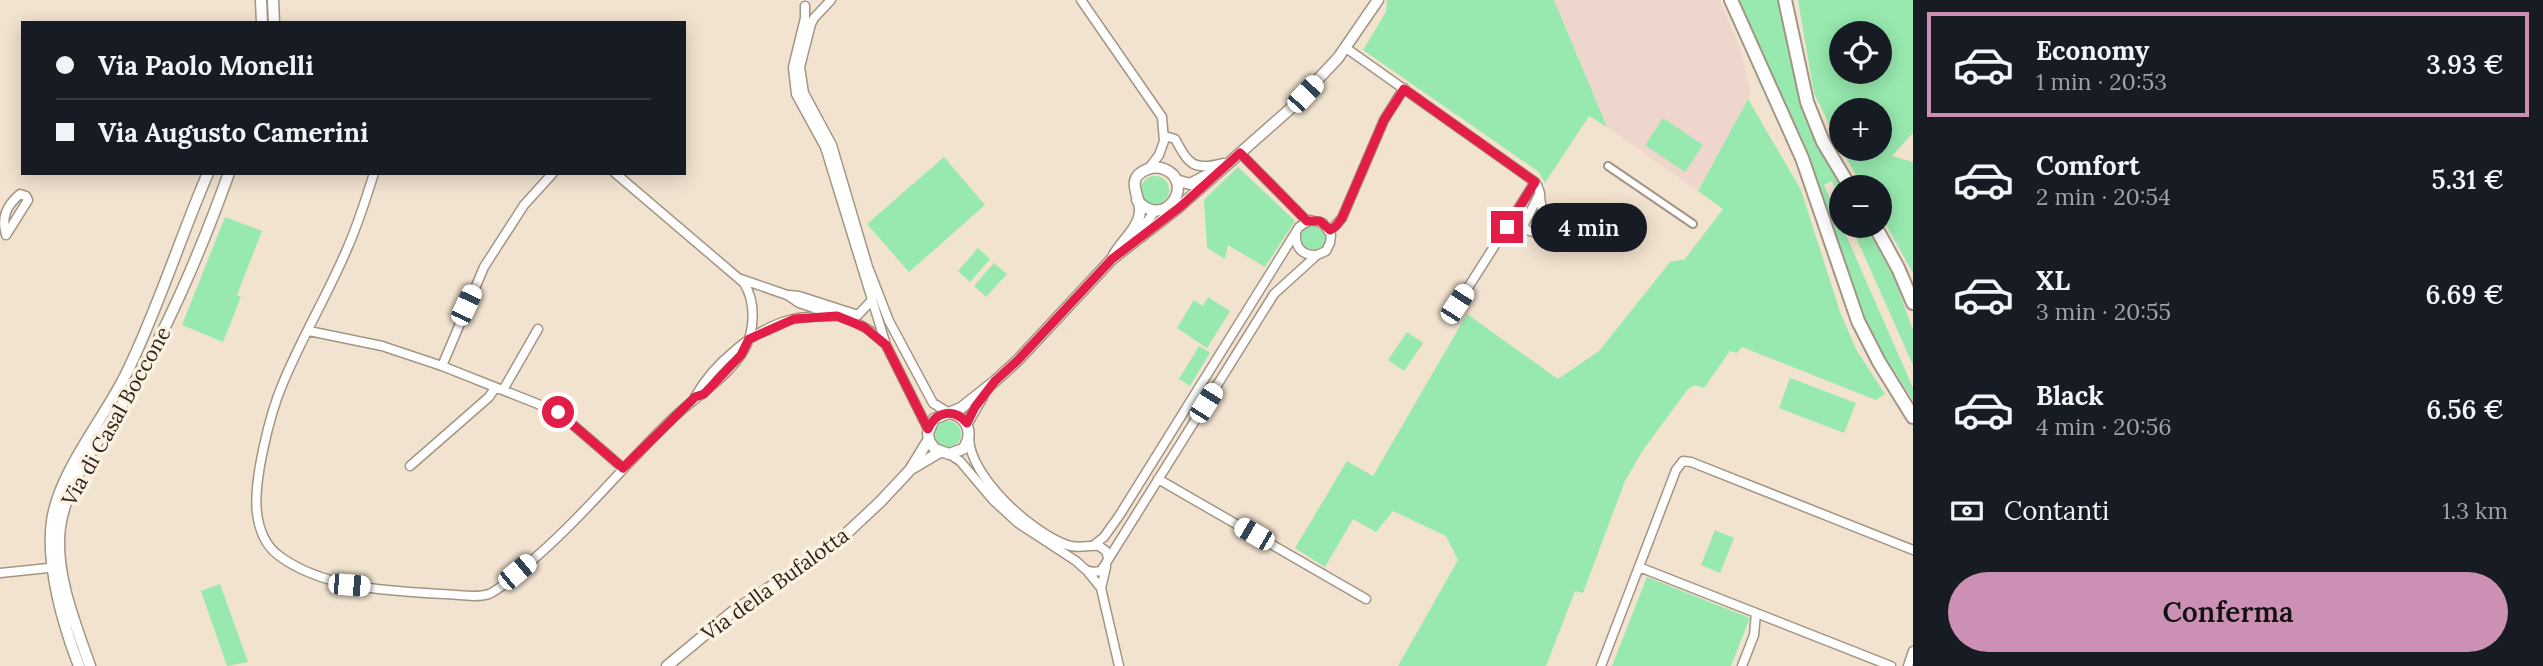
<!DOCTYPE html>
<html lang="it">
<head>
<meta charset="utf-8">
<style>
	:root { --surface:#171b24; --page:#20242c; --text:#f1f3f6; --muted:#9ea1a6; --line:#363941; --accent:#cc90b5 }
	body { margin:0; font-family:Lora,serif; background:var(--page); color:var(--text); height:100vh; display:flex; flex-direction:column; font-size:26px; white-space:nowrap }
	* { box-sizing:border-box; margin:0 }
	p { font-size:23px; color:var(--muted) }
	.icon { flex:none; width:38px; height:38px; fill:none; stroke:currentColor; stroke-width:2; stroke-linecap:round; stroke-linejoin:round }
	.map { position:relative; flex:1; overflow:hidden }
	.details { display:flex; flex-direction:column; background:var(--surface); width:630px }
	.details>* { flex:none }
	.top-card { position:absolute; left:21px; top:21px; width:665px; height:154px; border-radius:0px; box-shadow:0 4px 18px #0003; display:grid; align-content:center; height:154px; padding:0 35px; background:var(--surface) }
	.controls { position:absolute; left:1829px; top:21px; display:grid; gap:14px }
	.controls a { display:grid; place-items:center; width:63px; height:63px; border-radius:50%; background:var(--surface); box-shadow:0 4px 18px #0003; font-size:35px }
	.end { position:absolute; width:32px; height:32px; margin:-16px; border:9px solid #e11d48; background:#fff; box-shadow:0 0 0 4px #fff }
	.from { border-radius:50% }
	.bubble { position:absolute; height:49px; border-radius:24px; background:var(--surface); box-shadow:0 4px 18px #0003; font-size:23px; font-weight:600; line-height:49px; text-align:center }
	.car { position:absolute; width:21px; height:42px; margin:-21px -10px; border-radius:9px; box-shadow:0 0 5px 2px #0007; background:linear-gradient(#fff 24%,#345 0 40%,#fff 0 76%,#345 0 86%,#fff 0) }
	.top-card b { display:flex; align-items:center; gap:24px; height:66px; font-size:26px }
	.top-card b+b { border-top:2px solid var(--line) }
	.top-card i { width:18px; height:18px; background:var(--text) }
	ul { padding:12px 0 0; list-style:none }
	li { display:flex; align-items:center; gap:21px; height:105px; margin:0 14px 10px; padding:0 21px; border:4px solid transparent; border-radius:0px }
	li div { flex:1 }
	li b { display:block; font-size:26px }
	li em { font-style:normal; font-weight:600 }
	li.selected { border-color:var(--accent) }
	li>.icon { width:63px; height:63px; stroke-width:1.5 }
	.pay { display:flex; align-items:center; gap:18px; height:77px; padding:0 35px; font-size:26px }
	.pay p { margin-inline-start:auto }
	.button { display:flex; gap:14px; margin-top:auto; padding:14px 35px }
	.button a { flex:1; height:80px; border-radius:42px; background:var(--accent); color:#111; font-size:28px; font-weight:600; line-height:80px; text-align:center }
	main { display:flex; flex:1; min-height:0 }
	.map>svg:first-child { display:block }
	.commercial { fill:#efd6cd }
	.green { fill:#97e9af; fill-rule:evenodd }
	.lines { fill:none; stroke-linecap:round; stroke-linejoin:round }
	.pedestrian-casing { stroke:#a39583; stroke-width:10 }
	.minor-casing { stroke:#a39583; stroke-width:11 }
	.tertiary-casing { stroke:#a39583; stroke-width:13 }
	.primary-casing { stroke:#a39583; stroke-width:16 }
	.pedestrian { stroke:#fff; stroke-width:6 }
	.minor { stroke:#fff; stroke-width:8 }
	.tertiary { stroke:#fff; stroke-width:10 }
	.primary { stroke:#fff; stroke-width:12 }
	.route { stroke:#e11d48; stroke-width:9 }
	.labels { text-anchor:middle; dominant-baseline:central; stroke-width:7; stroke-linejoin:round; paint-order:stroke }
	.street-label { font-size:21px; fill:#2c261f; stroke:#fdf1e1 }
</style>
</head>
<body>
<main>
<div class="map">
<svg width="1913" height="666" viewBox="0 0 1913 666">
	<rect width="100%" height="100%" fill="#f2e3d0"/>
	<!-- commercial -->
	<path class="commercial" d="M1554,0H1720L1740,48L1750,90L1748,99L1698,191L1607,127Z"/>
	<!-- green -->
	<path class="green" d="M1387,0H1554L1607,127L1589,116L1545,183L1539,172L1363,50L1386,12Z
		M1737,0H1781L1795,72L1845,187H1841V202L1832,181L1824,185L1913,388V400L1883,354L1858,307Z
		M1798,0H1913V133L1892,156L1913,162V273L1880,214V187H1863L1841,149H1880V110H1841V149L1814,93ZM1841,33H1880V72H1841Z
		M1748,99L1801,190L1840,312L1857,351L1885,394L1876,400L1742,347L1737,353L1730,351L1704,388L1695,385L1688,389L1643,450L1625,481L1583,593L1575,591L1546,666H1398L1458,560L1446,536L1393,511L1376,532L1353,519L1325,567L1295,548L1347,461L1373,476L1467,314L1558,379L1599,351L1670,262L1685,259L1723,209L1698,191Z
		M1663,118L1703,145L1685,172L1645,145Z
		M944,157L985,205L909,272L867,224Z
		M1238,167L1295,221L1265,267L1228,245L1225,259L1207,248L1204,200Z
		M1141 190a14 14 0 1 1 28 0a14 14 0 1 1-28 0Z
		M225,217L262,231L237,295L241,297L223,342L182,325Z
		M1299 238a14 14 0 1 1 28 0a14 14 0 1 1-28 0Z
		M1851,226H1870L1892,272L1913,330V365Z
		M978,248L990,259L970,282L958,271Z
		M994,263L1007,274L986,297L974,286Z
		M1208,297L1230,311L1207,348L1177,328L1194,300L1203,306Z
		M1407,332L1423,343L1404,371L1388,360Z
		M1199,346L1210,353L1190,386L1179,379Z
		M1790,378L1856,403L1844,433L1779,408Z
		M935 434a13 13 0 1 1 26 0a13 13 0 1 1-26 0Z
		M1715,530L1734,538L1720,573L1701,565Z
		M1647,577L1750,618L1731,666H1612Z
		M220,584L248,662L227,666L201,591Z"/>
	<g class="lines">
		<defs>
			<path id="pedestrian" d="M1608,166L1693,224"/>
			<path id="minor" d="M831,0L814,18L811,24L800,67L804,93L832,145L868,267L889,321L933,403L949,413
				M1081,0L1162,117L1164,141L1159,155L1149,168
				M805,6V18L793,67L796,94L825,147L886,345L928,429
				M1346,48L1535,182L1457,305
				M1165,136L1175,139C1189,164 1192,171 1223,163
				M1240,153L1307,221
				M374,173C366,199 358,224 347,249C328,294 302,337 283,383C270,413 253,481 257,513C259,529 265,545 278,555C329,594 411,591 473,596C478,596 483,596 489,594C501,589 512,577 523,568C577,524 621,468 671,420C694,397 727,379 744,350C755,331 756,302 744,283L615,173
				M1535,182C1543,192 1538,204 1545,218L1537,233L1526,230L1524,224L1540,193
				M20,194L26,196L28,200L6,235C1,218 6,206 20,194Z
				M1330,231L1342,218L1384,120L1404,88
				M1296,234C1295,248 1303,256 1317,255
				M1517,237L1524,224
				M1133,240L1155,211
				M741,279L787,295L799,303L853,321L869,330L884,343
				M789,295L799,296L858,315L871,301
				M309,331L382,346L442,366L484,267L524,205L553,173
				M442,366L558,412L623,468
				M503,390L538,329
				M695,397C713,364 755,328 793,319C807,316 822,316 837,316
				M969,438C970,477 1031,532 1067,545C1078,549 1088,545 1099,546L1106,551L1108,558
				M949,454L960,461L993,500L1018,523L1076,561L1086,570L1093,572L1101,571L1274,294L1317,255L1326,251L1330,243L1331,235L1323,223L1310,220L1299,227L1119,516L1104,537L1094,545
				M410,466L489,397L495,388
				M1158,479L1366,599
				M1639,567L1891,666
				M1088,572L1101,588L1106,567
				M0,573L58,567
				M1101,588L1119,666
				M1601,666L1676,470L1683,461L1691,462L1913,550
				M1742,666L1754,635L1756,613
				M1908,666L1913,651"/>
			<path id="tertiary" d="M261,0L262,23
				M273,0L274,23
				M1176,180L1190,184L1211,173
				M1113,257C1120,242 1139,229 1140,211C1141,197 1123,178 1148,169C1154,167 1159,167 1164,169C1197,182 1164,232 1137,200
				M949,413C968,416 974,434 963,449L949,454L935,449L929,441L928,433L934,419L961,408L995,381L1018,360L1112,259L1179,207L1290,109L1338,58L1378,0
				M967,423L982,397
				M913,468L940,452
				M79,666C63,625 46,565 52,521C59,471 106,417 128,370C159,306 180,238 208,173
				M90,666C75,623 54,572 60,527C68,473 110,428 136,382C174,315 203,245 229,173
				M667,666L731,613L833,546L880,502L910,470L929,439"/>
			<path id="primary" d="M1731,0L1802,158L1858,321L1879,362L1913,417
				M1785,0L1807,102L1823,142L1850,187
				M1875,226L1898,268L1913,303"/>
		</defs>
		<!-- pedestrian casing -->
		<use href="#pedestrian" class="pedestrian-casing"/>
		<!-- minor casing -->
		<use href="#minor" class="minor-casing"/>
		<!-- tertiary casing -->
		<use href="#tertiary" class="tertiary-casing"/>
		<!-- primary casing -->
		<use href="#primary" class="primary-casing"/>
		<!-- pedestrian -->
		<use href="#pedestrian" class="pedestrian"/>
		<!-- minor -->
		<use href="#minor" class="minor"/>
		<!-- tertiary -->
		<use href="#tertiary" class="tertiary"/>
		<!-- primary -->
		<use href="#primary" class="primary"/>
	</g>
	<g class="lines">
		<!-- route -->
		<path class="route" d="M558,412L623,468L695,397L704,394L741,355L749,339L794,319L837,316L864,327L886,345L928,429C936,411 954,408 967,423L975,407L995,381L1018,360L1112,259L1180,207L1240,153L1307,221H1320L1330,230L1336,226L1342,218L1384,120L1404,89L1535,182L1507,227"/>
	</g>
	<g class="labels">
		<!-- street labels -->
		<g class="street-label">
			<text transform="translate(116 416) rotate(-61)">Via di Casal Boccone</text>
			<text transform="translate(775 584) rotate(-36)">Via della Bufalotta</text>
		</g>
	</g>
</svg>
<div class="controls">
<a><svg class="icon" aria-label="locate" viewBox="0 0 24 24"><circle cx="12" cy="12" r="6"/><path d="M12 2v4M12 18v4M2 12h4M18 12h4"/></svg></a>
<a>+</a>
<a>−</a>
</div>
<i class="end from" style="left:558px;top:412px"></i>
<i class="end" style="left:1507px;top:227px"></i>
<div class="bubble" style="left:1531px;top:203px;width:116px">4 min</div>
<i class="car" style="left:1305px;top:94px;rotate:43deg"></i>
<i class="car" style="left:1457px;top:304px;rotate:33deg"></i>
<i class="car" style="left:466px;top:305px;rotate:25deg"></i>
<i class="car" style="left:1206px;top:403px;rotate:32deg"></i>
<i class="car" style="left:1254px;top:534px;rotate:300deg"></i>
<i class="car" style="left:517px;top:572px;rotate:50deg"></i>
<i class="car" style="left:349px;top:585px;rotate:95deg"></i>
<div class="top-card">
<b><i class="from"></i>Via Paolo Monelli</b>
<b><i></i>Via Augusto Camerini</b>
</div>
</div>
<section class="details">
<ul>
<li class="selected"><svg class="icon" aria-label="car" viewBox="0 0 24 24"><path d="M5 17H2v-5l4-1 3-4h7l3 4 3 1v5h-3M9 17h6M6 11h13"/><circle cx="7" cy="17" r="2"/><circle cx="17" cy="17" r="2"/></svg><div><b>Economy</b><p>1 min · 20:53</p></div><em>3.93 €</em></li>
<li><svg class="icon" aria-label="car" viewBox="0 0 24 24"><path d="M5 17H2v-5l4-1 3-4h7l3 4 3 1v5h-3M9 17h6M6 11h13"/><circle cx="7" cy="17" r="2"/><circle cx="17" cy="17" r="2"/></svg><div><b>Comfort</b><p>2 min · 20:54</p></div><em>5.31 €</em></li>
<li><svg class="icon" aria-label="car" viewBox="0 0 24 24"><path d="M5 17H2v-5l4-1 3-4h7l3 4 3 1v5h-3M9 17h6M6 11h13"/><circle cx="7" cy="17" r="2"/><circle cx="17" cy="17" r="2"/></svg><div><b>XL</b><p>3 min · 20:55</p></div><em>6.69 €</em></li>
<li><svg class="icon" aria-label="car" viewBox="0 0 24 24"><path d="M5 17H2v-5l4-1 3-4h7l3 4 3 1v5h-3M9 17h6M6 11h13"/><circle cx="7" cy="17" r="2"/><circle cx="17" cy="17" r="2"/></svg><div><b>Black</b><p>4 min · 20:56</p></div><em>6.56 €</em></li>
</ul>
<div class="pay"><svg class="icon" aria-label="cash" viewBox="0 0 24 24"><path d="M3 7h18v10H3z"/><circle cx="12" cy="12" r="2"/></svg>Contanti<p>1.3 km</p></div>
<div class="button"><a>Conferma</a></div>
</section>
</main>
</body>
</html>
